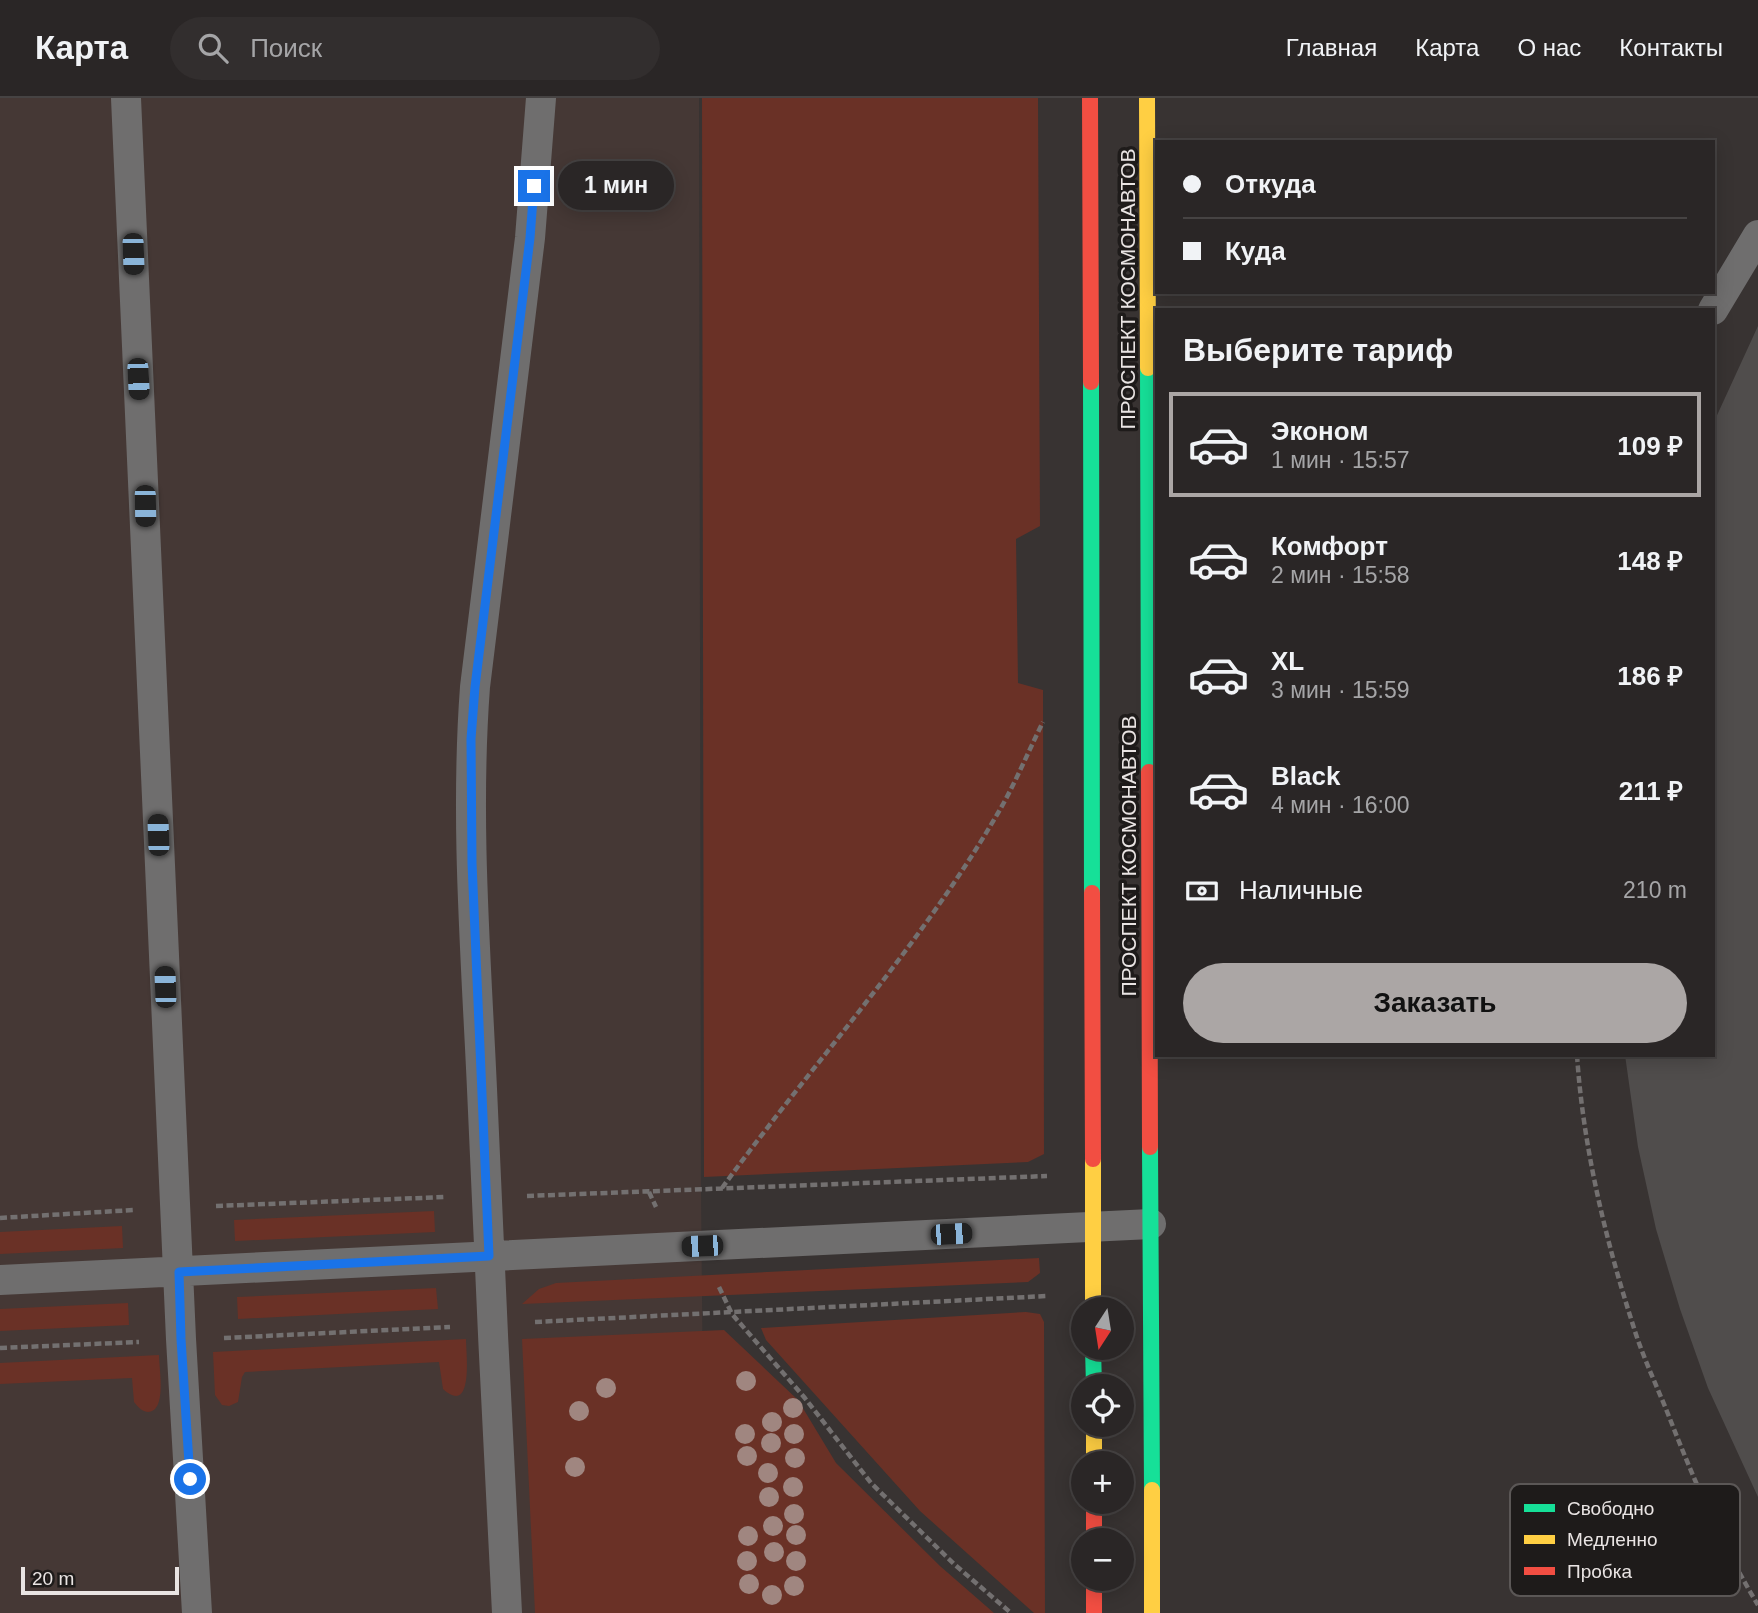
<!DOCTYPE html>
<html lang="ru">
<head>
<meta charset="utf-8">
<style>
	:root { --surface:#2a2626; --page:#322e2e; --text:#f1f3f6; --muted:#a5a5a7; --line:#464343; --accent:#aba6a5 }
	body { margin:0; font-family:Arial,sans-serif; background:var(--page); color:var(--text); height:100vh; display:flex; flex-direction:column; font-size:26px; white-space:nowrap }
	* { box-sizing:border-box; margin:0 }
	p { font-size:23px; color:var(--muted) }
	.icon { flex:none; width:38px; height:38px; fill:none; stroke:currentColor; stroke-width:2; stroke-linecap:round; stroke-linejoin:round }
	.map { position:relative; flex:1; overflow:hidden }
	.drawer { position:absolute; left:1155px; top:210px; width:560px; height:749px; display:flex; flex-direction:column; background:var(--surface); border-radius:0px; box-shadow:0 4px 18px #0003,0 0 0 2px var(--line) }
	.drawer>* { flex:none }
	.guide { position:absolute; left:1155px; top:42px; width:560px; height:154px; border-radius:0px; box-shadow:0 4px 18px #0003,0 0 0 2px var(--line); display:grid; align-content:center; height:154px; padding:0 28px; background:var(--surface) }
	.needle { width:46px; rotate:192deg }
	.buttons { position:absolute; left:1071px; top:1199px; display:grid; gap:14px }
	.buttons a { display:grid; place-items:center; width:63px; height:63px; border-radius:50%; background:var(--surface); box-shadow:0 4px 18px #0003,0 0 0 2px var(--line); font-size:35px }
	.scale { position:absolute; left:21px; bottom:18px; width:158px; box-sizing:border-box; padding-left:7px; border:4px solid #e9e4e3; border-top:0; font-size:19px; line-height:24px; white-space:nowrap; color:#e9e4e3; -webkit-text-stroke:5px #1e1b1a; paint-order:stroke }
	.end { position:absolute; width:32px; height:32px; margin:-16px; border:9px solid #1a73e8; background:#fff; box-shadow:0 0 0 4px #fff }
	.from { border-radius:50% }
	.bubble { position:absolute; height:49px; border-radius:24px; background:var(--surface); box-shadow:0 4px 18px #0003,0 0 0 2px var(--line); font-size:23px; font-weight:700; line-height:49px; text-align:center }
	.car { position:absolute; width:21px; height:42px; margin:-21px -10px; border-radius:9px; box-shadow:0 0 5px 2px #0007; background:linear-gradient(#222 24%,#8ab4d8 0 40%,#222 0 76%,#8ab4d8 0 86%,#222 0) }
	.guide b { display:flex; align-items:center; gap:24px; height:66px; font-size:26px }
	.guide b+b { border-top:2px solid var(--line) }
	.guide i { width:18px; height:18px; background:var(--text) }
	ul { padding:0; list-style:none }
	li { display:flex; align-items:center; gap:21px; height:105px; margin:0 14px 10px; padding:0 14px; border:4px solid transparent; border-radius:0px }
	li div { flex:1 }
	li b { display:block; font-size:26px }
	li em { font-style:normal; font-weight:700 }
	li.selected { border-color:var(--accent) }
	li>.icon { width:63px; height:63px; stroke-width:1.5 }
	h2 { padding:0 28px; font-size:32px; line-height:84px }
	.pay { display:flex; align-items:center; gap:18px; height:77px; padding:0 28px; font-size:26px }
	.pay p { margin-inline-start:auto }
	.primary-button { display:flex; gap:14px; margin-top:auto; padding:14px 28px }
	.primary-button a { flex:1; height:80px; border-radius:42px; background:var(--accent); color:#111; font-size:28px; font-weight:700; line-height:80px; text-align:center }
	header { display:flex; align-items:center; gap:42px; box-sizing:border-box; height:98px; padding:0 35px; background:var(--surface); border-bottom:2px solid var(--line) }
	header strong { font-size:33px }
	nav { display:flex; gap:38px; margin-inline-start:auto; font-size:24px }
	.search { width:490px; height:63px; background:var(--page); display:flex; align-items:center; gap:18px; box-sizing:border-box; padding:0 24px; border-radius:38px; color:var(--muted); font-size:26px }
	.map>svg:first-child { display:block }
	.built { fill:#453835 }
	.green { fill:#6a3126 }
	.building { fill:#504d4c }
	.lines { fill:none; stroke-linecap:round; stroke-linejoin:round }
	.path { stroke:#737070; stroke-width:4.5; stroke-dasharray:7 3.5; stroke-linecap:butt }
	.lane { stroke:#6f6e6e; stroke-width:30 }
	.fast { stroke:#16e098; stroke-width:16 }
	.slow { stroke:#ffcf43; stroke-width:16 }
	.jam { stroke:#f24e42; stroke-width:16 }
	.tree { fill:#a08680 }
	.route { stroke:#1a73e8; stroke-width:9 }
	.labels { text-anchor:middle; dominant-baseline:central; stroke-width:7; stroke-linejoin:round; paint-order:stroke }
	.street-label { font-size:21px; fill:#e9e4e3; stroke:#1e1b1a }
	.key { fill:#1e1b1a; stroke:#5b5756; stroke-width:2 }
	.key-label { font-size:19px; fill:#e9e4e3 }
</style>
</head>
<body>
<header>
<strong>Карта</strong>
<div class="search"><svg class="icon" aria-label="search" viewBox="0 0 24 24"><circle cx="10" cy="10" r="6"/><path d="M15 15l6 6"/></svg>Поиск</div>
<nav><a>Главная</a><a>Карта</a><a>О нас</a><a>Контакты</a></nav>
</header>
<div class="map">
<svg width="1758" height="1515" viewBox="0 0 1758 1515">
	<rect width="100%" height="100%" fill="#383332"/>
	<!-- built -->
	<path class="built" d="M0,0H699L701,1091L705,1515H0Z"/>
	<!-- green -->
	<path class="green" d="M702,0H1038L1040,428L1016,441L1018,585L1043,592L1044,1056L1028,1064L704,1079Z
		M434,1113L435,1134L235,1143L234,1122Z
		M122,1128L123,1150L0,1156V1134Z
		M1039,1160L1040,1175L1028,1184L522,1206L539,1191L556,1185Z
		M436,1190L438,1211L238,1221L237,1199Z
		M128,1205L129,1227L0,1233V1211Z
		M1026,1214L1040,1216L1044,1224L1045,1515H1034L920,1413L766,1242L761,1230Z
		M724,1232L798,1302L836,1365L940,1468L994,1515H535L522,1241Z
		M466,1241C466,1254 474,1319 443,1291L439,1264L245,1274L242,1279L238,1304L229,1308L222,1307L215,1297L213,1254Z
		M159,1257C159,1270 167,1314 148,1314C141,1313 138,1309 134,1304L132,1280L0,1286V1265Z"/>
	<!-- building -->
	<path class="building" d="M1758,228V1399L1708,1290L1680,1211L1656,1131L1638,1049L1625,957H1713V326Z"/>
	<g class="lines">
		<!-- path -->
		<path class="path" d="M1577,957C1583,1048 1605,1140 1633,1227C1642,1257 1656,1286 1668,1316C1694,1382 1721,1446 1758,1507
			M722,1090C813,965 920,849 998,715C1015,686 1028,654 1043,624
			M649,1094L656,1109
			M527,1098L1047,1078
			M216,1108L445,1099
			M0,1120L133,1112
			M719,1189L732,1216L804,1299L871,1385L954,1466L1011,1515
			M535,1224L1047,1198
			M224,1240L450,1229
			M0,1250L139,1244"/>
		<!-- lane -->
		<path class="lane" d="M126,0L181,1241L197,1515
			M1713,212L1758,137
			M0,1182L1151,1126
			M507,1515C497,1340 490,1166 482,991C476,858 465,723 475,589L530,140L541,0"/>
		<!-- fast -->
		<path class="fast" d="M1148,270L1149,674
			M1091,284L1092,795
			M1150,1049L1152,1392
			M1093,1250L1094,1288"/>
		<!-- slow -->
		<path class="slow" d="M1147,0L1148,270
			M1093,1061V1211
			M1094,1326V1365
			M1152,1392V1515"/>
		<!-- jam -->
		<path class="jam" d="M1090,0L1091,284
			M1149,674L1150,1049
			M1092,795L1093,1061
			M1094,1404V1442
			M1094,1480V1515"/>
	</g>
	<!-- trees -->
	<g class="tree">
		<circle cx="746" cy="1283" r="10"/>
		<circle cx="606" cy="1290" r="10"/>
		<circle cx="793" cy="1310" r="10"/>
		<circle cx="579" cy="1313" r="10"/>
		<circle cx="772" cy="1324" r="10"/>
		<circle cx="745" cy="1336" r="10"/>
		<circle cx="794" cy="1336" r="10"/>
		<circle cx="771" cy="1345" r="10"/>
		<circle cx="747" cy="1358" r="10"/>
		<circle cx="795" cy="1360" r="10"/>
		<circle cx="575" cy="1369" r="10"/>
		<circle cx="768" cy="1375" r="10"/>
		<circle cx="793" cy="1389" r="10"/>
		<circle cx="769" cy="1399" r="10"/>
		<circle cx="794" cy="1416" r="10"/>
		<circle cx="773" cy="1428" r="10"/>
		<circle cx="796" cy="1437" r="10"/>
		<circle cx="748" cy="1438" r="10"/>
		<circle cx="774" cy="1454" r="10"/>
		<circle cx="747" cy="1463" r="10"/>
		<circle cx="796" cy="1463" r="10"/>
		<circle cx="749" cy="1486" r="10"/>
		<circle cx="794" cy="1488" r="10"/>
		<circle cx="772" cy="1497" r="10"/>
	</g>
	<g class="lines">
		<!-- route -->
		<path class="route" d="M190,1381L181,1241L179,1174L489,1158L472,765L471,641L475,589L530,140L534,88"/>
	</g>
	<g class="labels">
		<!-- street labels -->
		<g class="street-label">
			<text transform="translate(1127 191) rotate(-90)">ПРОСПЕКТ КОСМОНАВТОВ</text>
			<text transform="translate(1128 758) rotate(-90)">ПРОСПЕКТ КОСМОНАВТОВ</text>
		</g>
	</g>
	<!-- legend -->
	<rect x="1510" y="1386" width="230" height="112" rx="10" class="key"/>
	<rect x="1524" y="1406" width="31" height="8" fill="#16e098"/>
	<rect x="1524" y="1437" width="31" height="9" fill="#ffcf43"/>
	<rect x="1524" y="1469" width="31" height="8" fill="#f24e42"/>
	<g class="key-label">
		<text x="1567" y="1417">Свободно</text>
		<text x="1567" y="1448">Медленно</text>
		<text x="1567" y="1480">Пробка</text>
	</g>
</svg>
<div class="buttons">
<a><svg class="needle" viewBox="-14 -14 28 28"><path d="M0-13l5 13h-10z" fill="#e53935"/><path d="M0 13l5-13h-10z" fill="#a5a5a7"/></svg></a>
<a><svg class="icon" aria-label="locate" viewBox="0 0 24 24"><circle cx="12" cy="12" r="6"/><path d="M12 2v4M12 18v4M2 12h4M18 12h4"/></svg></a>
<a>+</a>
<a>−</a>
</div>
<div class="scale">20 m</div>
<i class="end from" style="left:190px;top:1381px"></i>
<i class="end" style="left:534px;top:88px"></i>
<div class="bubble" style="left:558px;top:63px;width:116px">1 мин</div>
<i class="car" style="left:133px;top:156px;rotate:178deg"></i>
<i class="car" style="left:138px;top:281px;rotate:177deg"></i>
<i class="car" style="left:145px;top:408px;rotate:179deg"></i>
<i class="car" style="left:158px;top:737px;rotate:358deg"></i>
<i class="car" style="left:165px;top:889px;rotate:358deg"></i>
<i class="car" style="left:951px;top:1136px;rotate:87deg"></i>
<i class="car" style="left:702px;top:1148px;rotate:268deg"></i>
<div class="guide">
<b><i class="from"></i>Откуда</b>
<b><i></i>Куда</b>
</div>
<section class="drawer">
<h2>Выберите тариф</h2>
<ul>
<li class="selected"><svg class="icon" aria-label="car" viewBox="0 0 24 24"><path d="M5 17H2v-5l4-1 3-4h7l3 4 3 1v5h-3M9 17h6M6 11h13"/><circle cx="7" cy="17" r="2"/><circle cx="17" cy="17" r="2"/></svg><div><b>Эконом</b><p>1 мин · 15:57</p></div><em>109 ₽</em></li>
<li><svg class="icon" aria-label="car" viewBox="0 0 24 24"><path d="M5 17H2v-5l4-1 3-4h7l3 4 3 1v5h-3M9 17h6M6 11h13"/><circle cx="7" cy="17" r="2"/><circle cx="17" cy="17" r="2"/></svg><div><b>Комфорт</b><p>2 мин · 15:58</p></div><em>148 ₽</em></li>
<li><svg class="icon" aria-label="car" viewBox="0 0 24 24"><path d="M5 17H2v-5l4-1 3-4h7l3 4 3 1v5h-3M9 17h6M6 11h13"/><circle cx="7" cy="17" r="2"/><circle cx="17" cy="17" r="2"/></svg><div><b>XL</b><p>3 мин · 15:59</p></div><em>186 ₽</em></li>
<li><svg class="icon" aria-label="car" viewBox="0 0 24 24"><path d="M5 17H2v-5l4-1 3-4h7l3 4 3 1v5h-3M9 17h6M6 11h13"/><circle cx="7" cy="17" r="2"/><circle cx="17" cy="17" r="2"/></svg><div><b>Black</b><p>4 мин · 16:00</p></div><em>211 ₽</em></li>
</ul>
<div class="pay"><svg class="icon" aria-label="cash" viewBox="0 0 24 24"><path d="M3 7h18v10H3z"/><circle cx="12" cy="12" r="2"/></svg>Наличные<p>210 m</p></div>
<div class="primary-button"><a>Заказать</a></div>
</section>
</div>
</body>
</html>
